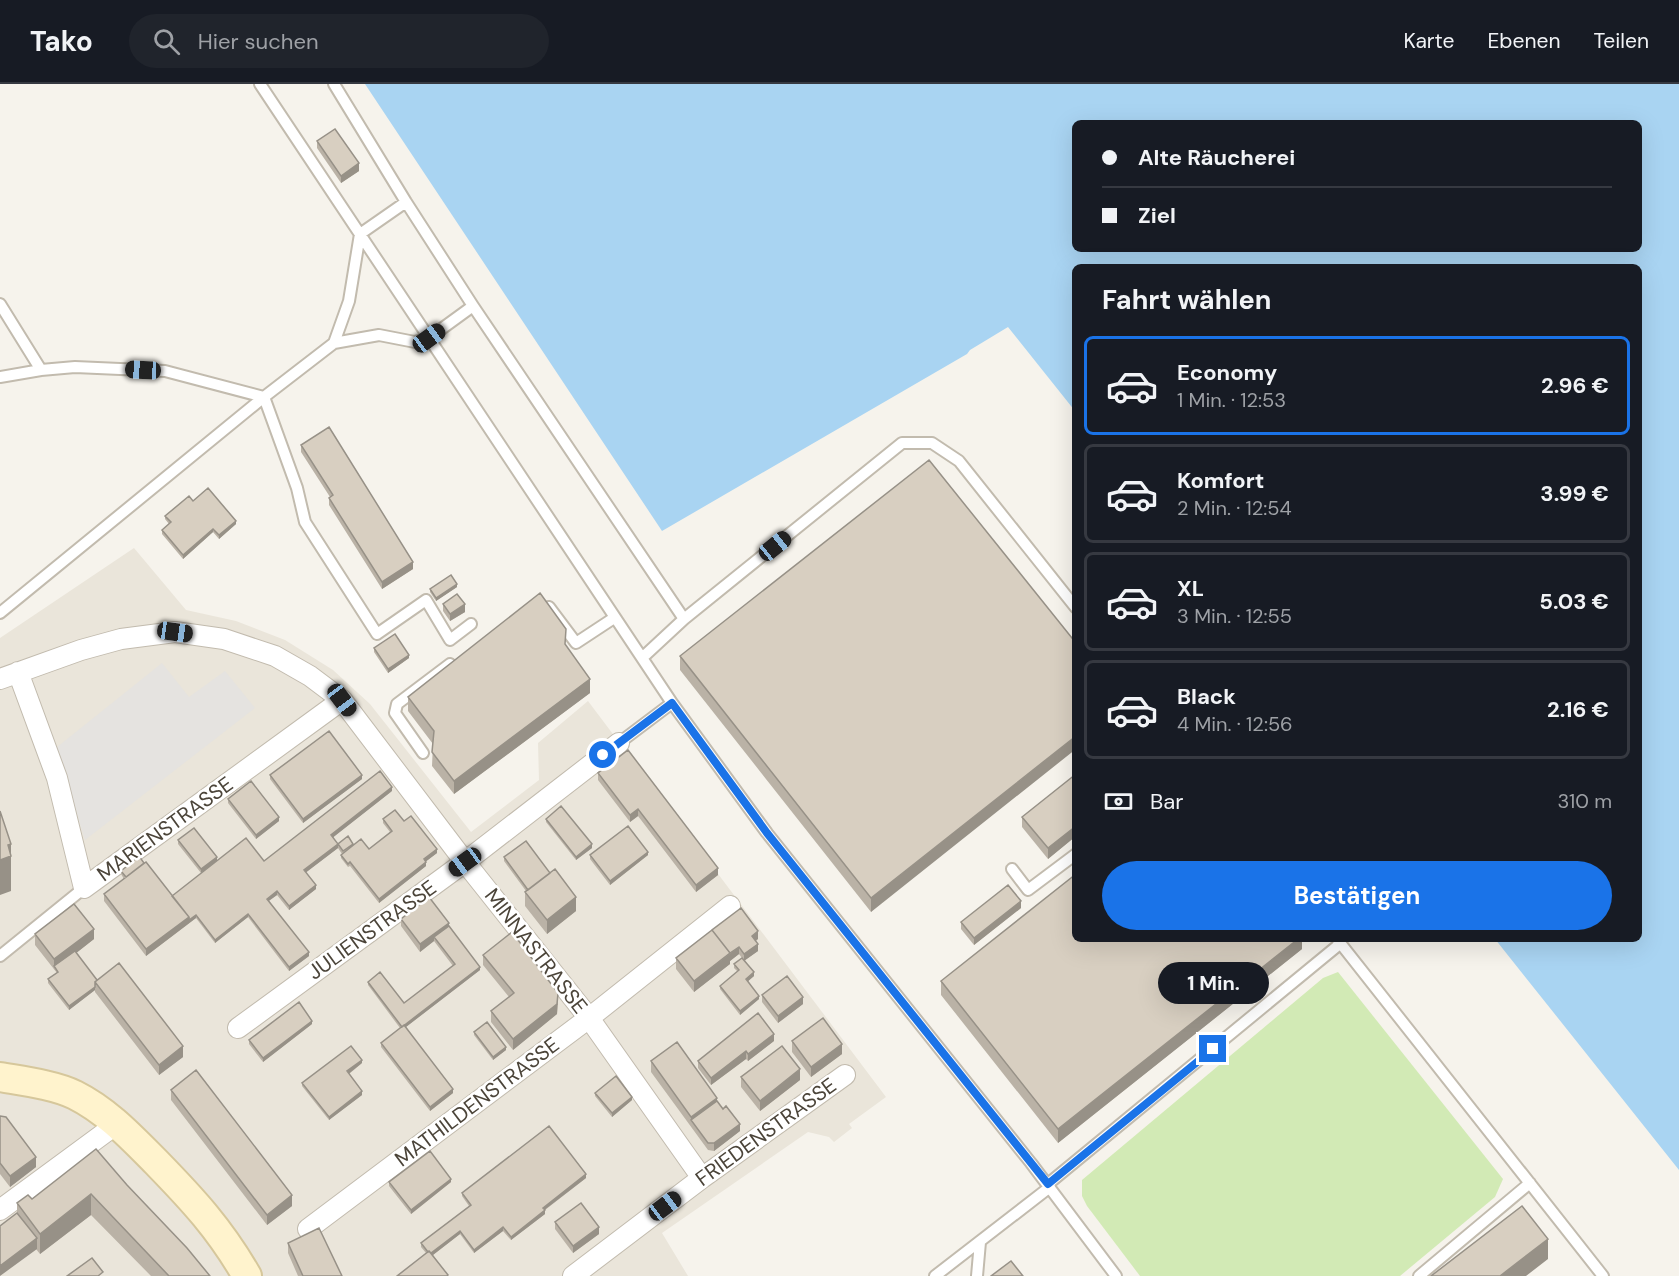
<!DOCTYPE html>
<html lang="de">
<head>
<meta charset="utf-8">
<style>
	:root { --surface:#171b24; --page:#20242c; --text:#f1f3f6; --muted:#9ea1a6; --line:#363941; --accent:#1a73e8 }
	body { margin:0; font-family:"DM Sans",sans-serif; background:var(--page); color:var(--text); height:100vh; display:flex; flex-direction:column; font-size:22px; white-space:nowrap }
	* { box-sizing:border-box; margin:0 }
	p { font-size:20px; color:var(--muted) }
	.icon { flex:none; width:33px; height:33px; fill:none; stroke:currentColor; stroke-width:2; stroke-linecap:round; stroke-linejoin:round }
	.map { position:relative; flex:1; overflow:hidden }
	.drawer { position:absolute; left:1072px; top:180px; width:570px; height:678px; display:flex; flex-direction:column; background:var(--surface); border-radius:9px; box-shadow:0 6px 24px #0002 }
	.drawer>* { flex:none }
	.hud { position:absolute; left:1072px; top:36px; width:570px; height:132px; border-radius:9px; box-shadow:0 6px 24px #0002; display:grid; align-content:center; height:132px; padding:0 30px; background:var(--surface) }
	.end { position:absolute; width:27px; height:27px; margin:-14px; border:8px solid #1a73e8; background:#fff; box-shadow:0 0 0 3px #fff }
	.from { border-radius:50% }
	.bubble { position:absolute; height:42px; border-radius:21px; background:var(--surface); box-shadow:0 6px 24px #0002; font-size:20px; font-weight:700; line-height:42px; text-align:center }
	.car { position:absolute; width:18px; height:36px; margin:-18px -9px; border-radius:8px; box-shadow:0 0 4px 2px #0007; background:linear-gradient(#222 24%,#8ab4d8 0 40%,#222 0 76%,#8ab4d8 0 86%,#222 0) }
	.hud b { display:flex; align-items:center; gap:21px; height:57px; font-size:22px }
	.hud b+b { border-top:2px solid var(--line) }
	.hud i { width:15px; height:15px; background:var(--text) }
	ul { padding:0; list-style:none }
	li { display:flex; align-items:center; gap:18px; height:99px; margin:0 12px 9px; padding:0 18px; border:3px solid var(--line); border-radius:9px }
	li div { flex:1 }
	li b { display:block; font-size:22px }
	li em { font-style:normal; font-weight:700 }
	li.on { border-color:var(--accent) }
	li>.icon { width:54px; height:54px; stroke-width:1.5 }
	h2 { padding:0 30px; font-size:27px; line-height:72px }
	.pay { display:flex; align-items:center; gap:15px; height:66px; padding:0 30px; font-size:22px }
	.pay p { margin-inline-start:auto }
	.cta { display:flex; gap:12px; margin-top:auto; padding:12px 30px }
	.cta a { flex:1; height:69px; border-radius:36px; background:var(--accent); color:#fff; font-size:24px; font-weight:700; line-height:69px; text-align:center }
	header { display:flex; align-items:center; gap:36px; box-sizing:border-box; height:84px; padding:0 30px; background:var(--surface); border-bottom:2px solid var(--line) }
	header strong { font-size:28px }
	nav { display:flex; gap:33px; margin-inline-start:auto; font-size:21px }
	.search { width:420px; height:54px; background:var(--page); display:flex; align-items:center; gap:15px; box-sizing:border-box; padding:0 21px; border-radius:33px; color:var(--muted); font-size:22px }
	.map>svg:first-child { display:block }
	.residential { fill:#eae5da }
	.green { fill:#d2eab5 }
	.parking { fill:#e5e3e0 }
	.water { fill:#a9d4f2; fill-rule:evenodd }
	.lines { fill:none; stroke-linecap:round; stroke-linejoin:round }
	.lane-casing { stroke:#c2bbae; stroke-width:14 }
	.street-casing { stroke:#c2bbae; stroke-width:22 }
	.secondary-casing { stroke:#d6c79b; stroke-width:32 }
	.lane { stroke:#fff; stroke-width:10 }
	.street { stroke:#fff; stroke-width:20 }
	.secondary { stroke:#fff3cd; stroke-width:28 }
	.wall { fill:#bab2a6 }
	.shaded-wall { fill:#979187 }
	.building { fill:#d8cfc1; stroke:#979187; stroke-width:1.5 }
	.route { stroke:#1a73e8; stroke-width:8 }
	.labels { text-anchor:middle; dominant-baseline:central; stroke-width:5; stroke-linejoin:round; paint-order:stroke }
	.street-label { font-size:21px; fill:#4b4439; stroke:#fff }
</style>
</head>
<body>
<header>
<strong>Tako</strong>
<div class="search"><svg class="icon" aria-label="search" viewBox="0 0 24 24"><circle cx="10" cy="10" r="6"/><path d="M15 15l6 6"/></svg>Hier suchen</div>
<nav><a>Karte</a><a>Ebenen</a><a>Teilen</a></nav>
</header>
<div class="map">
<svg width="1679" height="1192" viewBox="0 0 1679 1192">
	<rect width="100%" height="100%" fill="#f6f3ec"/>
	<!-- residential -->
	<path class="residential" d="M134,464L186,526L236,537L285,556L333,586L370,620L471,748L539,696L538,659L588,617L886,1013L849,1040L852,1044L834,1058L829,1053L808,1048L662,1149L688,1192H0V554Z"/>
	<!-- green -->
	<path class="green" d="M1338,888L1503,1095L1495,1113L1400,1192H1140L1087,1122L1082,1112V1096L1323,894Z"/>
	<!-- parking -->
	<path class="parking" d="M162,579L189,613L225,587L255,624L85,756L56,664Z"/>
	<!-- water -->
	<path class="water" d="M365,0H1679V1086L1495,855H1640V183H1076L1075,327L1008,243L970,266L967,270L662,447ZM1076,39H1640V165H1076Z"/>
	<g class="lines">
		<defs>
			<path id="lane" d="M260,0L672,619L767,749L1031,1079L1116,1192
				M334,0L406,118L473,222L684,535
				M0,220L41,286
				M334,259L349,217L360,150L406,118
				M0,293L41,286L75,283L165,287L264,313L297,404L305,438L377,550L426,516L450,556L471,540
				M549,523L576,559L614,534
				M0,529L264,313L334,259L379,251L415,258L429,254L473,222
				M642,574L684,535L902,359H932L959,377L1076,524
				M619,659L672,619
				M423,669L395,629L397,620L450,580
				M1012,785L1028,806L1076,770
				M1337,855L1603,1192
				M0,872L84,804
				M1048,1100L1341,859
				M935,1192L1050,1103
				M977,1192L980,1158
				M1419,1192L1530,1099"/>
			<path id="street" d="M18,588L57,694L84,804L342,616
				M0,595L81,566L121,555L175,548L224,555L275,572L310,592L342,616L465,778L589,934L702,1094
				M238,944L465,778L619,659
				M0,1126L118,1039
				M308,1145L589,934L730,822
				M573,1192L702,1094L845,991"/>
			<path id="secondary" d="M0,993C23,997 55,1001 75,1011C107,1027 131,1053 156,1078C193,1116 220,1145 247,1192"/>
		</defs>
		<!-- lane casing -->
		<use href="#lane" class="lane-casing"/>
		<!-- street casing -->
		<use href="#street" class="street-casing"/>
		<!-- secondary casing -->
		<use href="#secondary" class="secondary-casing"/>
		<!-- lane -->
		<use href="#lane" class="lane"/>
		<!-- street -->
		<use href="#street" class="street"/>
		<!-- secondary -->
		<use href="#secondary" class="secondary"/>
	</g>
	<!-- wall -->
	<path class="wall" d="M317,57L359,87L341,99L317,64Z
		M301,361L413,485L382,505L329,421V414L330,413L301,368Z
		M193,417L236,440L219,455L213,448L183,475L162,450V446L169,440L165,435V432Z
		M457,503L436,517L430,508V505Z
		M443,520L465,528L450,537L443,527Z
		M1076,559L871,828L680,586V572Z
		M565,561L590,609L454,710L432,682L433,660L408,627V613Z
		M374,564L409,574L388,589L374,568Z
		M598,689L718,791L696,808L638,732L630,738L598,696Z
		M1076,690V752L1048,775L1022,743V733Z
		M270,691L362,695L303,739L270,695Z
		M392,707L333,753L338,764L306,788L316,805L289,826L277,811L269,817L309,872L289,887L248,833L215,859L196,834L146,872L104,817V810L124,795L121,790V787L172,812L264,777Z
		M228,715L279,737L256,755L228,719Z
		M383,735L404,737L437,769L426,777V782L379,819L350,782L348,783L341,774V771L342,770L338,764V760L353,761L369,765L390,748L383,739Z
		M546,735L592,764L576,776L546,738Z
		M178,756L217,773L201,789L178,760Z
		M590,771H648L610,801L590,775Z
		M504,773L576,827L547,850L525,822V808L526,807L504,777Z
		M1021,824L974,861L961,845V838Z
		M401,835L449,842L480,886L406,943L453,1009L430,1027L381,963V959L400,944L368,901V898L404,919L453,882L434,857L420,868L401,842Z
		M35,850L94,855L76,869L97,896L183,973L159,991L95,908V906L69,926L48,899V895L57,889L35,861Z
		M758,855L756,857L758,867L745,876L754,892L748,897L759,915L740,931L720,905V902L738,888L734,884V880L742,874L739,870L730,877V880L694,908L676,885V874Z
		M1302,855V865L1058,1059L941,911V897Z
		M483,871L558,920L557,930L513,966L491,938V927L509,913L483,881Z
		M762,911L803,920L778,939L762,918Z
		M312,940L263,978L249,960V956Z
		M474,948L506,966L493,976L474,951Z
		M774,957L748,977L746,975L711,1001L698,984V977Z
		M792,957L842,970L811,993L792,968Z
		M651,977L717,1017L740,1047L714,1067L708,1066L651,988Z
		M362,979L349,990L362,1011L329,1036L302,1002V999Z
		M741,993L800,996L760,1027L741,1003Z
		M171,1006L292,1122L267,1141L171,1016Z
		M595,1009L632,1016L612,1033L595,1012Z
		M0,1032L36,1083L10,1103L0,1090Z
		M586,1094L545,1126V1130L511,1156L503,1147L474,1169L460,1150L433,1171L448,1192L426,1169L421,1163V1159L469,1122L462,1112V1109Z
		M389,1098H451L411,1130L389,1102Z
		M127,1101L210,1192H151L91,1131L40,1170L36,1165L17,1129V1119L32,1115Z
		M555,1138L599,1150L573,1169L555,1145Z
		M288,1159L342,1192H298L288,1169Z"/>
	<!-- shaded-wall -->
	<path class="shaded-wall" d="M359,79V87L341,99V92Z
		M236,437V440L219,455V451Z
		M213,445V448L183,475V471Z
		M413,478V485L382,505V498Z
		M457,500V503L436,517V514Z
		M465,520V528L450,537V530Z
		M409,571V574L388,589V585Z
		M590,595V609L454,710V697Z
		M1076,652V665L871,828V814Z
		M362,691V695L303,739V735Z
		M392,703V707L331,755V751Z
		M638,725V732L630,738V731Z
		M279,733V737L256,755V751Z
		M1076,742V752L1048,775V764Z
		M11,760V807L0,811V776L8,761Z
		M338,760V764L304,790V786Z
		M592,760V764L576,776V773Z
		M437,765V769L424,779V775Z
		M648,768V771L610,801V797Z
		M217,773V777L201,789V785Z
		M426,778V782L379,819V815Z
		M718,784V791L696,808V801Z
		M316,801V805L289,826V822Z
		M277,807V811L267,818V815Z
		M576,813V827L547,850V836Z
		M1021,817V824L974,861V854Z
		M248,830V833L215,859V856Z
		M196,831V834L146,872V865L189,833Z
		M449,839V846L434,853V857L420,868V860Z
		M94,845V855L56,885L54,882V875Z
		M758,847V855L752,859V852Z
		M1298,855H1302V865L1058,1059V1045Z
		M758,860V867L744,877V870Z
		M739,863V870L730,877V880L694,908V897Z
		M309,868V872L289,887V883Z
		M480,883V886L402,946V943Z
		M754,888V892L746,899V895Z
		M95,903V906L69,926V922Z
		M558,909L557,930L513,966V955Z
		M759,912V915L740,931V927Z
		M803,913V920L778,939V932Z
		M312,937V940L263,978V974Z
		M774,950V957L748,977V970Z
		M842,960V970L811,993V983Z
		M183,962V973L159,991V981Z
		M506,963V966L493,976V973Z
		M746,967V975L711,1001V994Z
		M362,976V979L347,991V987Z
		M800,985V996L760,1027V1017Z
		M453,1005V1009L430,1027V1023Z
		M362,1007V1011L329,1036V1033Z
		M632,1013V1016L612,1033V1029Z
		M717,1014V1024L691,1036V1033Z
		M740,1040V1047L714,1067V1059Z
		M36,1073V1083L10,1103V1092Z
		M586,1090V1094L543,1127V1124Z
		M451,1095V1098L411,1130V1126Z
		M91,1110V1131L40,1170V1150Z
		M292,1111V1122L267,1141V1131Z
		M545,1126V1130L511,1156V1153Z
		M503,1143V1147L474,1169V1166Z
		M599,1143V1150L573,1169V1162Z
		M460,1147V1150L429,1174V1170Z
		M37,1154V1165L0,1192V1182Z
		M1548,1155V1175L1526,1192H1500Z"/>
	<!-- building -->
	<path class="building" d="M335,45L359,79L341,92L317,57Z
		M329,343L413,478L382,498L329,414L333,411L301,361Z
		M929,376L1076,559V652L871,814L680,572Z
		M208,404L236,437L219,451L213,445L183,471L162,446L171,438L165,432L189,412L193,417Z
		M451,491L457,500L436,514L430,505Z
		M540,509L566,545L565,560L590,595L454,697L432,668L434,647L408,613Z
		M457,510L465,520L450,530L443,520Z
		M395,550L409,571L388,585L374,564Z
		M329,647L362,691L303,735L270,691Z
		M628,666L718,784L696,801L638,725L630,731L598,689Z
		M380,687L392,703L331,751L338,760L304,786L316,801L289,822L277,807L267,815L309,868L289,883L248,830L215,856L196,831L189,836V833L172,812L246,754L264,777Z
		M1076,690V742L1048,764L1022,733Z
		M251,697L279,733L256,751L228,715Z
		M561,722L592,760L576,773L546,735Z
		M395,726L404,737L411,732L437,765L424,775L426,778L379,815L350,778L348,780L341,771L361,755L369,765L392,747L383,735Z
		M0,727L11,760L8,761L11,772L0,776Z
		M628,742L648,768L610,797L590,771Z
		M194,744L217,773L201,785L178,756Z
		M348,752L353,760L343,767L338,760Z
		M526,757L550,789L528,806L504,773Z
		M139,772L144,779L126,793L121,787Z
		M146,778L189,833L146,865L104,810Z
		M555,785L576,813L547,836L525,808Z
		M1076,790V855H1298L1058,1045L941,897Z
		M1008,801L1021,817L974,854L961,838Z
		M429,813L449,839L420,860L401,835Z
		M74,820L94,845L54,875L35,850Z
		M741,824L758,847L752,852L758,860L744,870L739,863L730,869L712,846Z
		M449,842L480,883L402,943L368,898L380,888L404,919L455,880L434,853Z
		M712,846L730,869L694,897L676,874Z
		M512,848L558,909L557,920L513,955L491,927L514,909L483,871Z
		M75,867L97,896L95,898V903L69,922L48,895L58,888L54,882Z
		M742,874L754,888L746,895L759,912L740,927L720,902L739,886L734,880Z
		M119,879L183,962L159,981L95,898Z
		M787,892L803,913L778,932L762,911Z
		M299,918L312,937L263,974L249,956Z
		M758,929L774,950L748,970L746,967L711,994L698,977Z
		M823,934L842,960L811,983L792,957Z
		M487,938L506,963L493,973L474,948Z
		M404,941L453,1005L430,1023L381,959Z
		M677,958L717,1014L691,1033L651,977Z
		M351,962L362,976L347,987L362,1007L329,1033L302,999Z
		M782,962L800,985L760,1017L741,993Z
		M196,986L292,1111L267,1131L171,1006Z
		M616,992L632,1013L612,1029L595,1009Z
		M717,1017L723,1025L726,1022L740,1040L714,1059H708L691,1036Z
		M0,1032L6,1033L36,1073L10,1092L0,1079Z
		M549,1042L586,1090L543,1124L545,1126L511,1153L503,1143L474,1166L460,1147L431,1169L429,1167L428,1168L421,1159L471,1121L462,1109Z
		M96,1065L127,1101L187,1164L210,1192H169L91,1110L40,1150L17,1119L28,1111L32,1115Z
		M430,1067L451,1095L411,1126L389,1098Z
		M581,1119L599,1143L573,1162L555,1138Z
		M1522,1122L1548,1155L1500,1192H1431Z
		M17,1129L37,1154L0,1182V1142Z
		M319,1144L342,1192H303L288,1159Z
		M429,1167L448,1191L447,1192H397Z
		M92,1174L103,1188L98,1192H67Z
		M1011,1177L1023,1192H991Z"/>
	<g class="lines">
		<!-- route -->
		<path class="route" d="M603,671L672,619L767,749L1048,1100L1213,965"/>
	</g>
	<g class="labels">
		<!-- street labels -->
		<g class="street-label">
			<text transform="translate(165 745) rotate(-36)">MARIENSTRASSE</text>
			<text transform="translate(372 846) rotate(-36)">JULIENSTRASSE</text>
			<text transform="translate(536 867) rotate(52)">MINNASTRASSE</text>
			<text transform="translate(477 1018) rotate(-37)">MATHILDENSTRASSE</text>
			<text transform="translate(766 1048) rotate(-36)">FRIEDENSTRASSE</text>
		</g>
	</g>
</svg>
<i class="end from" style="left:603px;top:671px"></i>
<i class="end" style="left:1213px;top:965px"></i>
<div class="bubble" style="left:1158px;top:878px;width:111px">1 Min.</div>
<i class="car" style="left:429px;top:254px;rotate:54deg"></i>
<i class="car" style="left:143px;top:286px;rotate:273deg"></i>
<i class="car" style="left:775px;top:462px;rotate:51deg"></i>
<i class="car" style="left:175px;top:548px;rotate:98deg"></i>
<i class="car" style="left:342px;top:616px;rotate:143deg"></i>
<i class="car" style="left:465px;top:778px;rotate:234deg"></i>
<i class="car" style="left:665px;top:1122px;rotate:53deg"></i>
<div class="hud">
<b><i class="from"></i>Alte Räucherei</b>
<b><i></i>Ziel</b>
</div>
<section class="drawer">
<h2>Fahrt wählen</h2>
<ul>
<li class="on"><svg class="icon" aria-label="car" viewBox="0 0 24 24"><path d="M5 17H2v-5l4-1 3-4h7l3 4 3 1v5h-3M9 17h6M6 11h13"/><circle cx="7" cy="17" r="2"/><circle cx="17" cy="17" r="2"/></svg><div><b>Economy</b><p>1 Min. · 12:53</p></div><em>2.96 €</em></li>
<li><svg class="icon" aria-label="car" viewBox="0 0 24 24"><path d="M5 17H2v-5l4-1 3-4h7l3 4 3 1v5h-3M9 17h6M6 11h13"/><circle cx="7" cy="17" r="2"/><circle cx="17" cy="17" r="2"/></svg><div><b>Komfort</b><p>2 Min. · 12:54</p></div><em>3.99 €</em></li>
<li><svg class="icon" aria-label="car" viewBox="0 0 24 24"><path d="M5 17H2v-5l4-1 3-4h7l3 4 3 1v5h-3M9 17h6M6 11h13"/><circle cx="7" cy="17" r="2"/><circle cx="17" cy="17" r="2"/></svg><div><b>XL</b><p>3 Min. · 12:55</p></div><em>5.03 €</em></li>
<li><svg class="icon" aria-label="car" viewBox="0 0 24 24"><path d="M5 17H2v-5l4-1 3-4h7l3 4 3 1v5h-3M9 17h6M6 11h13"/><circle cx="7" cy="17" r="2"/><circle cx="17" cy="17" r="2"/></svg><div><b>Black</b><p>4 Min. · 12:56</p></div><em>2.16 €</em></li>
</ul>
<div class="pay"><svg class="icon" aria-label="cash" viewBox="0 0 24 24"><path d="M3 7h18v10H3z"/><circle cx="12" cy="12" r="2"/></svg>Bar<p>310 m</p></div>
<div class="cta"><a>Bestätigen</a></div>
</section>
</div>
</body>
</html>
